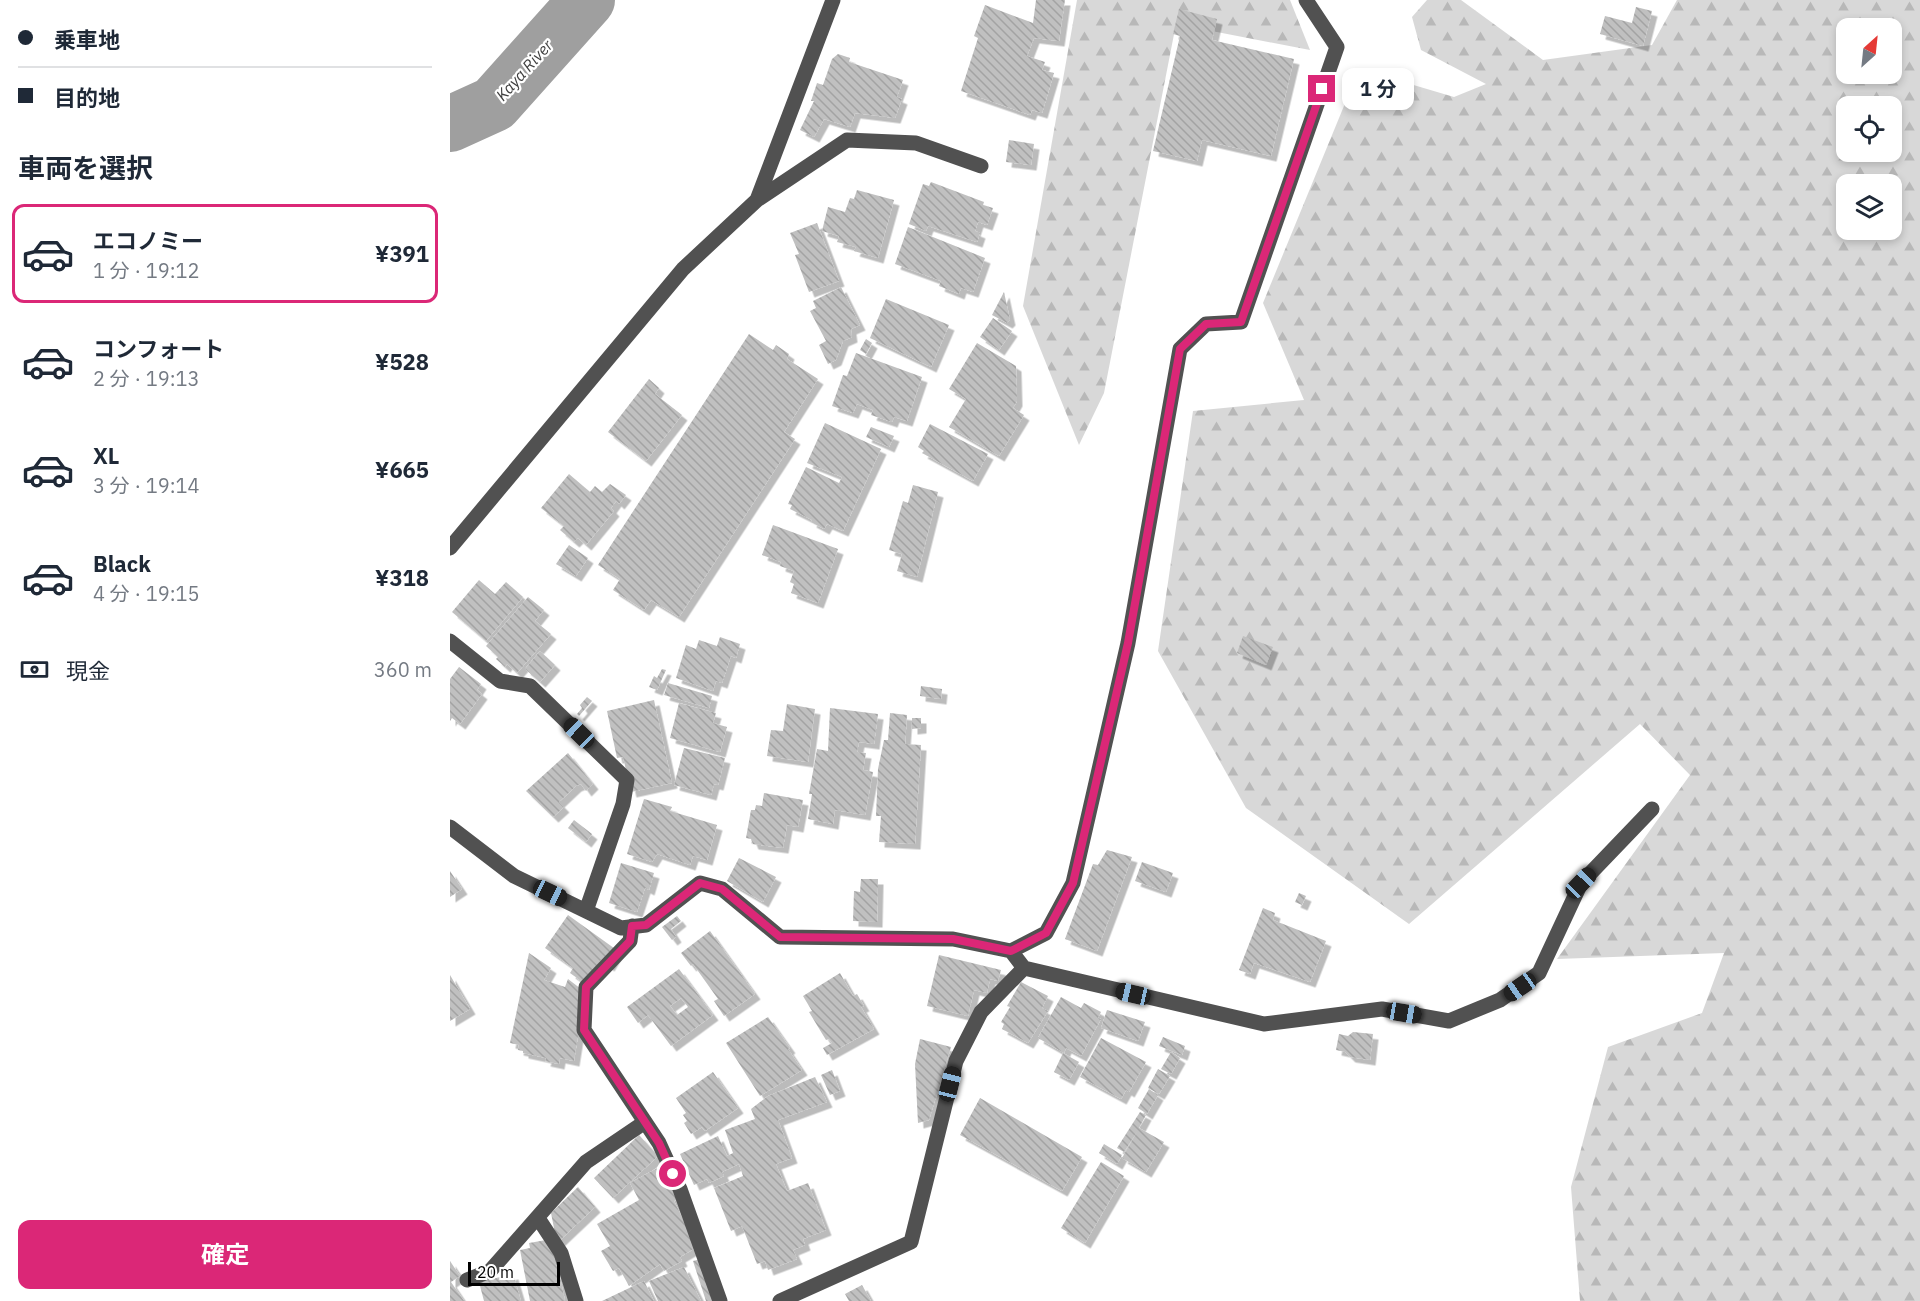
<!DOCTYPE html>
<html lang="ja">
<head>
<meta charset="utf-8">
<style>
	:root { --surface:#fff; --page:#f2f2f3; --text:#1f2937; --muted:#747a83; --line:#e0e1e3; --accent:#db2777 }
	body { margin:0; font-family:"IBM Plex Sans","Noto Sans JP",sans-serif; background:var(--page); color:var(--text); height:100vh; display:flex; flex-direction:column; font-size:22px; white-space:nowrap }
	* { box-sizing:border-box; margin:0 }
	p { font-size:20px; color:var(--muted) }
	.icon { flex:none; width:33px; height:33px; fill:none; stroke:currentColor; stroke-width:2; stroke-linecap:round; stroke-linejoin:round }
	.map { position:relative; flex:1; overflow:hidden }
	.panel { display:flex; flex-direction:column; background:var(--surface); width:450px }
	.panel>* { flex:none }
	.hud { display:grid; align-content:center; height:132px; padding:0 18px; background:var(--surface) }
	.needle { width:39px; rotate:27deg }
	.buttons { position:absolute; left:1386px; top:18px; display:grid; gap:12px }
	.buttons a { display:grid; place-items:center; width:66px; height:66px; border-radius:12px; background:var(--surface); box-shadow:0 3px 9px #0003; font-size:30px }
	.scale { position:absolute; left:18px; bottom:15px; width:92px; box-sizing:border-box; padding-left:6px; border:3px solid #000; border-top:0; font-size:16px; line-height:21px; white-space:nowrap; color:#000; -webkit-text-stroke:4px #fff; paint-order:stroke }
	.end { position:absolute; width:27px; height:27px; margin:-14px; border:8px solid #db2777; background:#fff; box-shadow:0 0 0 3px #fff }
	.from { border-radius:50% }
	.bubble { position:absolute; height:42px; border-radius:12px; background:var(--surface); box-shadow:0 3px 9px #0003; font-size:20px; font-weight:700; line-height:42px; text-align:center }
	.car { position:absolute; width:18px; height:36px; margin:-18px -9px; border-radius:8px; box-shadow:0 0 4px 2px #0007; background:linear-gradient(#222 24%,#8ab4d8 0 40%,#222 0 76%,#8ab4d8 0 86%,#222 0) }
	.hud b { display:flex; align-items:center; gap:21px; height:57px; font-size:22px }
	.hud b+b { border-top:2px solid var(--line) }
	.hud i { width:15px; height:15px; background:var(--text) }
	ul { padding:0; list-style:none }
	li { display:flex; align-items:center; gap:18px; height:99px; margin:0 12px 9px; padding:0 6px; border:3px solid transparent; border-radius:12px }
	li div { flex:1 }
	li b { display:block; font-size:22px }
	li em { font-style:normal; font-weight:700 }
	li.current { border-color:var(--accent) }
	li>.icon { width:54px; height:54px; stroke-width:1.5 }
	h2 { padding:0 18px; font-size:27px; line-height:72px }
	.pay { display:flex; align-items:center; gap:15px; height:66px; padding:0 18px; font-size:22px }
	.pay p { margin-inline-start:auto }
	.cta { display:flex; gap:12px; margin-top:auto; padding:12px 18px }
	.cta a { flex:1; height:69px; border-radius:12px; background:var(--accent); color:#fff; font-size:24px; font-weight:700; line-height:69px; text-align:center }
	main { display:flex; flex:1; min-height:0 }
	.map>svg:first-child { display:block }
	.forest { fill:url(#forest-firs); fill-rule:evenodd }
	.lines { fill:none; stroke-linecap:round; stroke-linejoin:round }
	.river { stroke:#9f9f9f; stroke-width:56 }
	.building { fill:url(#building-back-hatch); fill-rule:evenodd; filter:url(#shadow) }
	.minor { stroke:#515151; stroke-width:15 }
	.route { stroke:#db2777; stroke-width:8 }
	.labels { text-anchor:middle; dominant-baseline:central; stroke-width:4.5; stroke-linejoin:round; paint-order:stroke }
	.water-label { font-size:16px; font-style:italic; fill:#404040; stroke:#fff }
</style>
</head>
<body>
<main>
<section class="panel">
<div class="hud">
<b><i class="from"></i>乗車地</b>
<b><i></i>目的地</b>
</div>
<h2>車両を選択</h2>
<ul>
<li class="current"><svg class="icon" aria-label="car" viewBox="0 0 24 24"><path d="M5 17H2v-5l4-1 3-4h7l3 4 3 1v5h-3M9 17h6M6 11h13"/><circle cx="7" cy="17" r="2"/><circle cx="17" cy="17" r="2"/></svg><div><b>エコノミー</b><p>1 分 · 19:12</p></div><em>¥391</em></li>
<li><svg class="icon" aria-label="car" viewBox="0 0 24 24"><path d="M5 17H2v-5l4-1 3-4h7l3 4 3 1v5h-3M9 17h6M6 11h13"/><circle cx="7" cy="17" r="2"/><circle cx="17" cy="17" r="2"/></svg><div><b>コンフォート</b><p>2 分 · 19:13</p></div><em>¥528</em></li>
<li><svg class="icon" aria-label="car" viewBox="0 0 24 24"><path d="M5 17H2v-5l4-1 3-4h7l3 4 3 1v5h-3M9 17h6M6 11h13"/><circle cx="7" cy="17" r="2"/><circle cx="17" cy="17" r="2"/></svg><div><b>XL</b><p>3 分 · 19:14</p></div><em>¥665</em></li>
<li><svg class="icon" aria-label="car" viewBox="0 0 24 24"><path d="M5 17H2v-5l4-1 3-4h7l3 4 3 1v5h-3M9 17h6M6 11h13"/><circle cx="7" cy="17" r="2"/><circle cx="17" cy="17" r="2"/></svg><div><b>Black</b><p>4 分 · 19:15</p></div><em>¥318</em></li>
</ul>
<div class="pay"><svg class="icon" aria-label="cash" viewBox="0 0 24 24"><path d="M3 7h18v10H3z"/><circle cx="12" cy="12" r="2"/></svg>現金<p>360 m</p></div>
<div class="cta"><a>確定</a></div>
</section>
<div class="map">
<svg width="1470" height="1301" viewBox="0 0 1470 1301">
	<defs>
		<pattern id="forest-firs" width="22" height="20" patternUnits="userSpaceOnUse" patternTransform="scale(1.5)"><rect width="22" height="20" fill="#d8d8d8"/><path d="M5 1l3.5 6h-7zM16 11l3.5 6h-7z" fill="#b8b8b8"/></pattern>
		<pattern id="building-back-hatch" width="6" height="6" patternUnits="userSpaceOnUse" patternTransform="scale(1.5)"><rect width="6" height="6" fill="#c0c0c0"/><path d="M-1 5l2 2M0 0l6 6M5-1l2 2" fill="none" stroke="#a3a3a3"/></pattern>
		<filter id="shadow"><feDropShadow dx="5.5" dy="5.5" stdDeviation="0" flood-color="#0004"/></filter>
	</defs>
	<rect width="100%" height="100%" fill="#fff"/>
	<!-- forest -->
	<path class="forest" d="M627,0H840L860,50L726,24L654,393L629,445L573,306Z
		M977,0H1011L1093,60L1202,45L1227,0H1470V1301H1130L1121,1187L1158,1047L1252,1013L1274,953L1107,959L1240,775L1190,724L959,924L796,808L708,651L743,411L854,400L813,303L903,84L923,73L1004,97L1036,84L971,50L962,17ZM1396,28H1442V74H1396ZM1396,106H1442V152H1396ZM1396,184H1442V230H1396Z"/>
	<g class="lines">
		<!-- river -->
		<path class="river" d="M0,124L44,104L137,0"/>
	</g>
	<!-- building -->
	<path class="building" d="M586,0H615L609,41L584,38L577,56L595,62L592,70L604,73L592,113L582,110L580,115L511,91L528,38L524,36L535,5L583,23Z
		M1186,7L1202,11L1193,46L1150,34L1155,16L1182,23Z
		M729,9L767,19L762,40L844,59L821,156L752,140L747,161L703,151L730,36L723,34Z
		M388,54L400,58L399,62L453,80L447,97L452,99L445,118L405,113L400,127L374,119L364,137L350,130L364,101H361L367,83L373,85L382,59Z
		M559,140L584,144L581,165L556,162Z
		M481,182L534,202L533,205L543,208L537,225L528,222L525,231L530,233L527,242L478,226L476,231L459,224L473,184L479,186Z
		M407,190L444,200L428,258L404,251L406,247L387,242L389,236L372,231L378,207L395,212L400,198L404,199Z
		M367,223L389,281L359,292L345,255L349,254L340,233Z
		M458,227L535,258L523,292L511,288L509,294L489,286L491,281L445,264Z
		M391,287L410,325L401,329L402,337L393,341L386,360L378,364L369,345L376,341L360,311L366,308L363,301Z
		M554,292L560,320L557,323L542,315Z
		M436,299L499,325L481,367L420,338Z
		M543,318L562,331L549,350L530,337Z
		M299,334L323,350L326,345L339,354L337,359L368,379L334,432L345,439L229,617L201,600L194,610L163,590L170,579L148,565Z
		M416,339L422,343L416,354L410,350Z
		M527,343L566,366L567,401L563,408L574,415L549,456L499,427L516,399L499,389Z
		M406,353L472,377L457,421L444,417L442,422L421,415L423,410L407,404L403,413L382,406L393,375L397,376Z
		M199,379L209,388L205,394L232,415L196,461L158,432Z
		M375,423L431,449L393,531L377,524L374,529L361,522L362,520L340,509L342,505L338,504L356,467L389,483L392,477L357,463Z
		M480,424L538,454L523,481L472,453L474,451L468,447Z
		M421,427L444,436L439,447L416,437Z
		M119,474L140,492L145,486L152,492L160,484L176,495L169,504L166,501L161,508L164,511L136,545L128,538L124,542L110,530L114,526L91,508Z
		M463,485L488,492L467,577L447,571L452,554L439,550L453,501L458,503Z
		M323,525L388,549L368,603L341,593L344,584L340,582L344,571L330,566L331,562L312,555Z
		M119,545L138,558L126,576L106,564Z
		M29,580L45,594L56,582L73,597L36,641L2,612Z
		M78,597L94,610L85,621L101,634L67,673L57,664L55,667L46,659L48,657L36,646Z
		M793,636L823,647L816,665L787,653Z
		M270,637L290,644L286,658L281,656L272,683L266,681L263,691L226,678L236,645L246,649L249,640L267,646Z
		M90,651L105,665L90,682L75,669Z
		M9,667L31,684L27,690L32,694L10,724L2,718L0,721V679Z
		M212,669L216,670L207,690L199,687L204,676L207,678Z
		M218,683L262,696L259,708L214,695Z
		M471,686L492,689L491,699L470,696Z
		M137,697L142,701L129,716L127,714L132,708L130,705Z
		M204,700L222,783L181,792L173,757L167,758L157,711Z
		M229,703L266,713L263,723L277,727L270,752L220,738Z
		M337,704L365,709L358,762L317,756L321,730L333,731Z
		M380,708L428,714L424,744L409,742L407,752L416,753L413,770L423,772L415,815L385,810L383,824L358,819L362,794H359L367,749L378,751Z
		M440,713L457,715L455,744L471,745L465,844L429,842L431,816H426L428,769L434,740H438Z
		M462,718H471V728L462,729Z
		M234,748L275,758L268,785L264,784L261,795L224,785Z
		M118,753L143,784L136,791L131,784L126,786L109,802L114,807L103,817L76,791Z
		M314,793L353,800L348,827L337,825L333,848L303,844L301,839L296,838L301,810H305L306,805L312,806Z
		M194,799L222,807L220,811L267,825L257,860L243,856L240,865L207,854L202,862L177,854Z
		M124,820L142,834L136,842L118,828Z
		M657,850L682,857L647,951L615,939L643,864L648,865Z
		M289,858L326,877L313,902L277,881Z
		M692,862L723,873L716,892L685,881Z
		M171,863L204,873L199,890L195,888L187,912L159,903Z
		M0,871L12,889L0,897Z
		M411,879H428L427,922L403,921L404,891L410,892Z
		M849,893L856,896L852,905L845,902Z
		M813,908L825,913L823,920L876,941L860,982L804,963L800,974L789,970Z
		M118,915L168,951L159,966L151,960L134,983L120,973L123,968L95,948Z
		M227,916L231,921L221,929L226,937L222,940L212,927Z
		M260,931L305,994L274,1016L264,1001L268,999L243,964L241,966L231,953Z
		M79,953L101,968L94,980L115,987L118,979L135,992L124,1061L110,1058L109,1064L95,1061L96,1058L73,1053V1051L68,1050L69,1045L60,1043Z
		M489,955L551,970L548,981L540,979L537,993L524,990L518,1016L477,1006Z
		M229,969L263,1015L221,1046L198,1015L188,1023L177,1007ZM231,998L238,1007L227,1015L220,1006Z
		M390,973L403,996L407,994L414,1006L411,1007L424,1029L377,1055L373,1048L382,1043L379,1039L376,1040L359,1012L362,1011L353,996Z
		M0,975L20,1009L0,1021Z
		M571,982L598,996L592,1008L598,1011L578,1043L552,1029L554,1024L551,1022L560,1007L557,1006Z
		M611,997L631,1008L634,1003L651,1012L648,1018L651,1019L631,1056L616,1048L614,1053L588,1038Z
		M657,1010L695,1022L688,1041L651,1028Z
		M318,1017L340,1048L338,1049L352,1070L310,1096L276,1043Z
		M903,1032L923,1034L920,1060L900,1057L895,1052L886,1050L889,1034L898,1036Z
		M713,1037L735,1046L732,1055L709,1046Z
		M651,1038L696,1062L679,1092L676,1090L671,1099L630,1077Z
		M470,1039L501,1047L479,1120L468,1123L465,1064Z
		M721,1052L730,1058L721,1074L711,1069Z
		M613,1053L629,1062L619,1080L604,1072Z
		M708,1069L720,1076L709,1094L698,1088Z
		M382,1070L390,1091L380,1095L371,1075Z
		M263,1072L288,1108L255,1131L252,1127L241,1134L234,1123L237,1121L233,1115L236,1113L226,1098Z
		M365,1077L377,1102L328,1120L342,1158L326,1164L337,1191L358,1183L376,1230L353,1239L355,1245L343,1250L347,1259L318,1270L315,1261L307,1264L292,1226L281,1231L264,1188L293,1176L289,1164L272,1172L274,1176L259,1183L257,1179L244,1185L230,1154L268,1136L277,1156L283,1153L275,1130L305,1119L301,1109L318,1096Z
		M699,1089L708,1095L697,1114L688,1108Z
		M530,1098L632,1157L612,1191L510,1135Z
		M690,1112L696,1115L689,1128L714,1142L696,1172L672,1158L687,1132L674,1152L667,1148Z
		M189,1135L208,1156L163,1198L144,1178Z
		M654,1144L672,1155L667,1164L649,1153Z
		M651,1162L674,1176L635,1243L611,1228Z
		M211,1166L229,1198L224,1201L247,1247L230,1257L232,1261L214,1271L210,1264L179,1286L169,1268L163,1271L151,1251L160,1246L147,1224L189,1200L180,1183Z
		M128,1187L145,1207L107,1243L101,1213Z
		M102,1239L115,1301H80L70,1250L80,1248L79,1243Z
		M251,1259L265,1301H256L243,1261Z
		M0,1261L10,1276L1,1282L14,1301H0Z
		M234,1267L251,1301H208L199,1281Z
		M63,1274L71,1301H34L29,1282Z
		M194,1281L204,1301H152Z
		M412,1285L421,1301H399L395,1294Z"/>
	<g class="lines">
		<!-- minor -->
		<path class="minor" d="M307,200L383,0
			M0,548L233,269L307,200L397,140L466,143L531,166
			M0,641L50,681L80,686L177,780L173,804L136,911
			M0,827L64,876L171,928L196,925L250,883L272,889L330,937L503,939L561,951L574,968L531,1012L506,1061L461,1242L330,1301
			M182,926L180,941L136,987L134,1030L209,1143L230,1189L270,1301
			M561,951L596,933L623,883L678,643L730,349L756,324L791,322L887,47L856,0
			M574,968L814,1024L932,1009L999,1021L1050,1000L1089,973L1131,883L1202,809
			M88,1218L111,1253L126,1301
			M17,1280L40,1271L136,1162L195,1122"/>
	</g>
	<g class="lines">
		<!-- route -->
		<path class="route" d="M223,1174L209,1143L134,1030L136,987L180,941L182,926L196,925L250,883L272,889L330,937L503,939L561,951L596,933L623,883L678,643L730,349L756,324L791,322L872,89"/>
	</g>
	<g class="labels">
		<!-- water labels -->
		<g class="water-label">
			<text transform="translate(74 70) rotate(-48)">Kaya River</text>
		</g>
	</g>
</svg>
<div class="buttons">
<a><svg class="needle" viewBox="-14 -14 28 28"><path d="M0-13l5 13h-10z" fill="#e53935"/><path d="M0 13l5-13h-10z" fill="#747a83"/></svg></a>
<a><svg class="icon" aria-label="locate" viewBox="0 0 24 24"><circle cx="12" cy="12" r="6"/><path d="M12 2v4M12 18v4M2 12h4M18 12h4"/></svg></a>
<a><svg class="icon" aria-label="layers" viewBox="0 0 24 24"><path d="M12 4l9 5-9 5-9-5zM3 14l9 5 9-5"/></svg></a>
</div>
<div class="scale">20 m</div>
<i class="end from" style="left:223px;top:1174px"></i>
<i class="end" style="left:872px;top:89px"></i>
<div class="bubble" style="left:892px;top:68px;width:72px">1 分</div>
<i class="car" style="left:129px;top:733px;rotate:314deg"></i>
<i class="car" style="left:1131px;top:883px;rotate:44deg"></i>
<i class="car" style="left:100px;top:893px;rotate:115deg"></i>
<i class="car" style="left:1070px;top:987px;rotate:235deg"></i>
<i class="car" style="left:683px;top:994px;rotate:283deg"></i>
<i class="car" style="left:954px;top:1013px;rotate:100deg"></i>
<i class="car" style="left:500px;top:1084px;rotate:14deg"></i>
</div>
</main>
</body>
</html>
